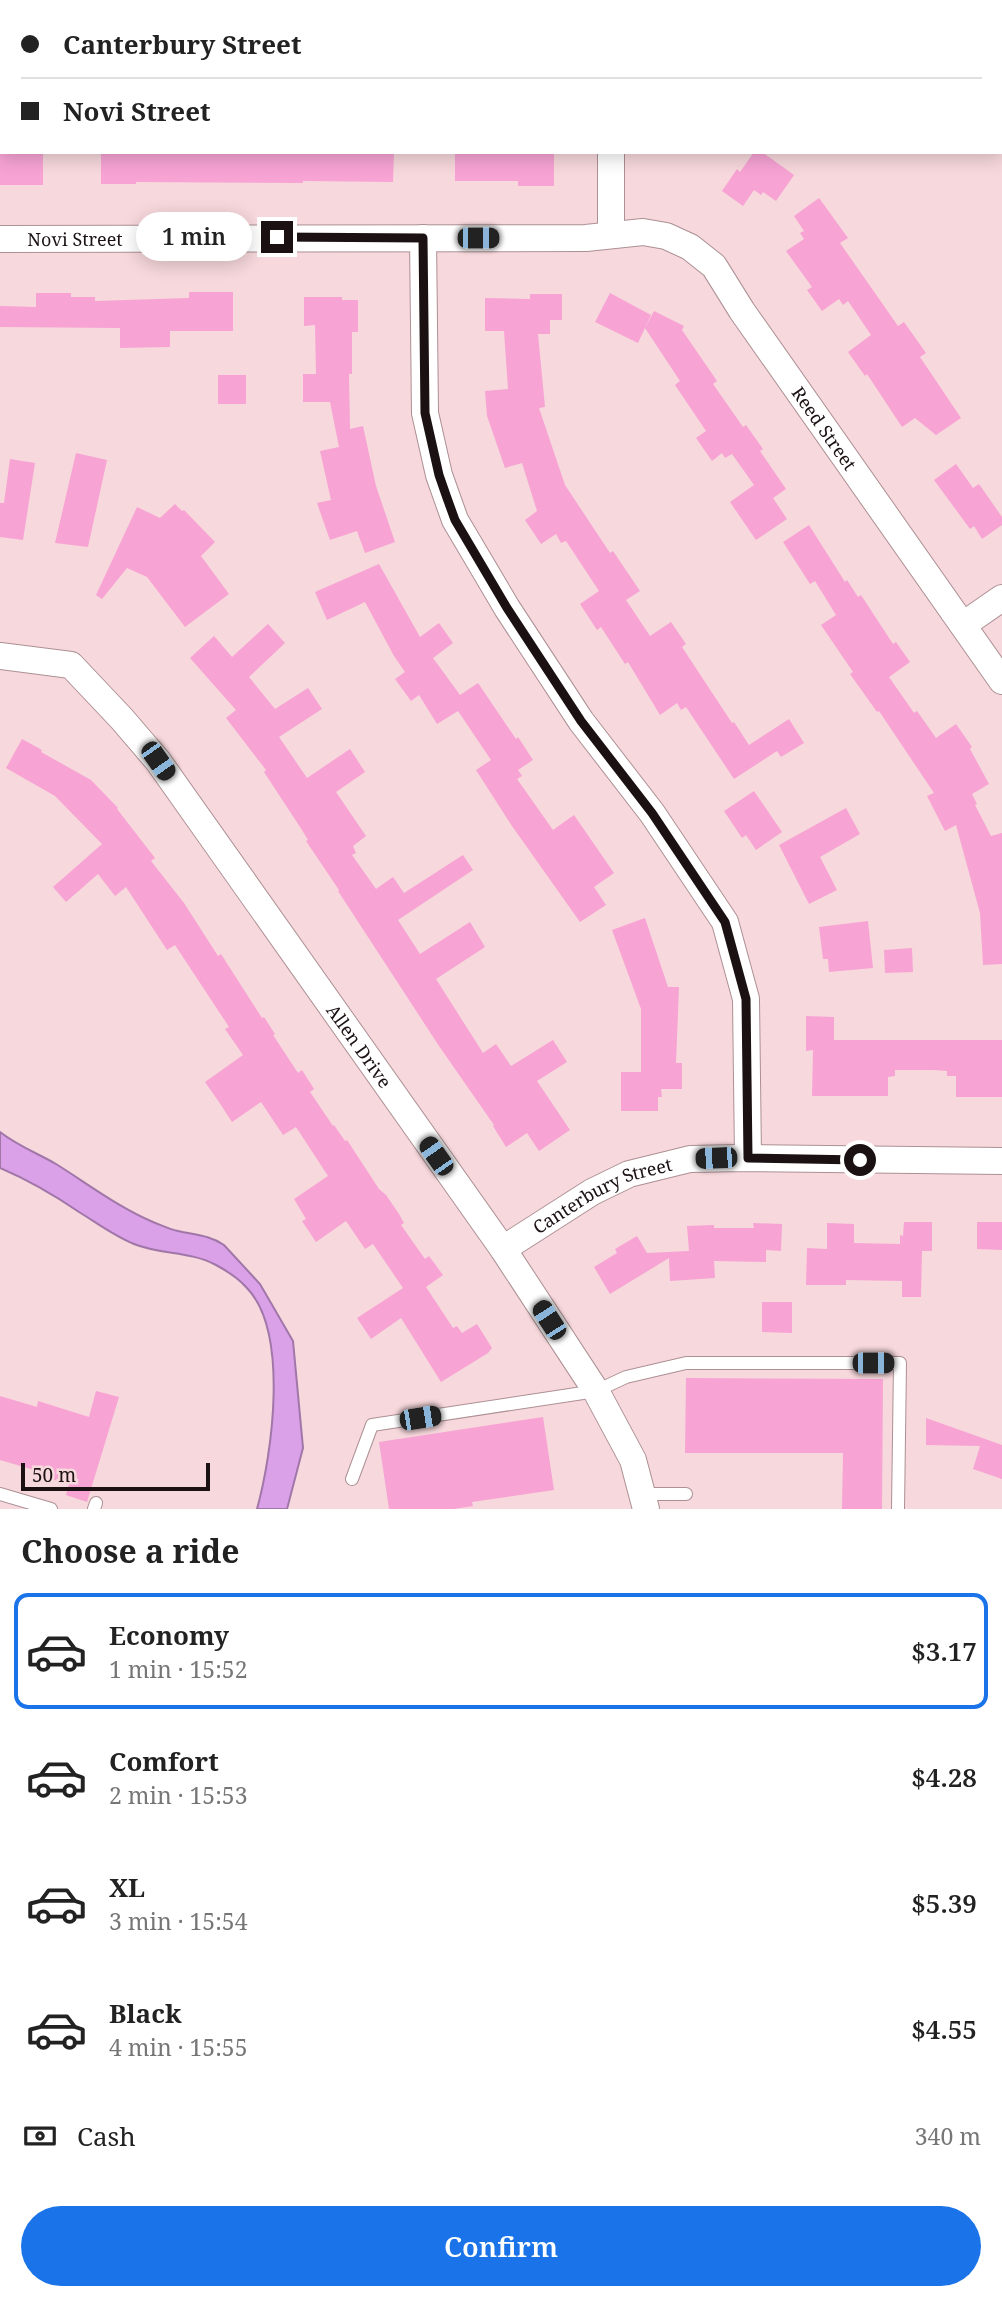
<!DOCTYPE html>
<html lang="en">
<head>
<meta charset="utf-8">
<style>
	:root { --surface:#fff; --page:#f2f2f2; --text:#222; --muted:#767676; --line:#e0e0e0; --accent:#1a73e8 }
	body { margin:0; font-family:"Noto Serif",serif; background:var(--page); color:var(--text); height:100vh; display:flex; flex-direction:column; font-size:26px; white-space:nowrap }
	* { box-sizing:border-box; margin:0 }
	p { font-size:23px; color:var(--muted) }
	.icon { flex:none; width:38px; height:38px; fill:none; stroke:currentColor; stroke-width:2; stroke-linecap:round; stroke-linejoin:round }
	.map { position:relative; height:1509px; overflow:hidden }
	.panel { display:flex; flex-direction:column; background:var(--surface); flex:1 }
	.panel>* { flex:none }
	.banner { position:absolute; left:0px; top:0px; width:1003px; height:154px; box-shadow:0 4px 18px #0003; display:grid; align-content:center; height:154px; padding:0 21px; background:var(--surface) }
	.scale { position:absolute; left:21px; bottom:18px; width:189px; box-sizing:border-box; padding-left:7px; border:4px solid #1b1113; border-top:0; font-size:19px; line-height:24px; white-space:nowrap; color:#1b1113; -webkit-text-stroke:5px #f7d8dc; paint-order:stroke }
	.end { position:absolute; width:32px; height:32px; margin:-16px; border:9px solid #1b1113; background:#fff; box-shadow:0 0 0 4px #fff }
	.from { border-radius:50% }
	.bubble { position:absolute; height:49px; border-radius:24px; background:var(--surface); box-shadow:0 4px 18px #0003; font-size:23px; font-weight:600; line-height:49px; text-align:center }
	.car { position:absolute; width:21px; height:42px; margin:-21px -10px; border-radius:9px; box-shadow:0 0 5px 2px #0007; background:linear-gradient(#222 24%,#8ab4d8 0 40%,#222 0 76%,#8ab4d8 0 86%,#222 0) }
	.banner b { display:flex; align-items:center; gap:24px; height:66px; font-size:26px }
	.banner b+b { border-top:2px solid var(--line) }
	.banner i { width:18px; height:18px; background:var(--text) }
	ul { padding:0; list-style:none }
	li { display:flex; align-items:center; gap:21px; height:116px; margin:0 14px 10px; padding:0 7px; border:4px solid transparent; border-radius:14px }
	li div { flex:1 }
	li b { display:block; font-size:26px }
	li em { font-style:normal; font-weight:600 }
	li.on { border-color:var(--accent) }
	li>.icon { width:63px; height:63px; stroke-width:1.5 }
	h2 { padding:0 21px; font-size:32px; line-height:84px }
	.pay { display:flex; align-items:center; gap:18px; height:77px; padding:0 21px; font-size:26px }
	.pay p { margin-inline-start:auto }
	.primary-button { display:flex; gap:14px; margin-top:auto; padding:14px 21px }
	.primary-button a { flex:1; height:80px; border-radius:42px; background:var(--accent); color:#fff; font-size:28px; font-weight:600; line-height:80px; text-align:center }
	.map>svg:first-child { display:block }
	.green { fill:#fcbe8c }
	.water { fill:#daa1e8; stroke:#a176a8; stroke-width:2 }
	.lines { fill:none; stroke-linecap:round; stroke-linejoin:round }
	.stream { stroke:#a176a8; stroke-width:8 }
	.building { fill:#f7a3d4 }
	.service-casing { stroke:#ac9094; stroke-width:14 }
	.minor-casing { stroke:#ac9094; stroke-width:28 }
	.service { stroke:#fff; stroke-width:12 }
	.minor { stroke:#fff; stroke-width:26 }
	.route { stroke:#1b1113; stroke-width:9 }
	.labels { text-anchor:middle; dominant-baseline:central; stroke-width:7; stroke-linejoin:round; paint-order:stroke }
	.street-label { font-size:18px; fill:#1b1113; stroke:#f7d8dc }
</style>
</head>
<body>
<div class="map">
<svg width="1002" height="1509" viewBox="0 0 1002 1509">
	<rect width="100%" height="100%" fill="#f7d8dc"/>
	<!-- green -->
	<path class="green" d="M0,0H448V2H2V60H0Z"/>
	<!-- water -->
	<path class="water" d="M0,1132C18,1146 37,1153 56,1164C88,1184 118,1207 153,1222C161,1225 169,1229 178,1231C195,1235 209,1235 224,1245L260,1284L293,1341L303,1448L287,1509H257C272,1455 290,1331 246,1287C238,1278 227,1271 216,1265C190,1251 161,1255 134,1244C114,1236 97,1223 79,1212C54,1195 28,1180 0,1168Z"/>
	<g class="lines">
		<!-- stream -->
		<path class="stream" d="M266,2L267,0"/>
	</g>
	<!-- building -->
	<path class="building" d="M0,152H43V185H0Z
		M101,152H394L393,182L303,181V183L136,182V184H101Z
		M455,152H553L554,153V186H518V181H455Z
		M754,152H762L794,175L776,201L763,192L761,195L754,190L743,206L722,191L737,169L740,172Z
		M819,198L848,238L840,243L898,326L904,322L926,353L920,357L961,418L936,435L915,418L902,427L867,374L865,376L848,352L871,335L848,301L843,305L839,299L822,311L807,290L812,287L786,251L804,239L800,233L804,231L794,216Z
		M189,292H233V331H170V347L120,348V328L0,327V306L36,307V293H71V297H95V301L189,298Z
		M610,293L651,315L638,343L595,322Z
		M530,294H562V320H550V334H538L545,407L539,408L565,485L610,553L613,551L640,591L626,600L650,636L671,622L686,644L682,647L732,723L734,722L749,745L789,719L804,743L781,757L777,751L734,779L686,707L681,710L677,703L660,715L628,662L625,664L601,627L597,630L580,604L599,591L566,541L561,543L556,534L541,544L525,520L537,511L522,463L505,468L487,416L485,391L508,389L504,331H485V298L530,299Z
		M304,297H342V300H358V332H352V374H349L350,429L363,426L376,486L395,542L365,553L357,531L330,540L317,503L331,500L320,451L339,447L330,402H303V374H316L315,325L304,326Z
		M654,311L684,326L682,330L717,381L713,384L743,427L746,425L763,449L760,451L786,489L773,498L787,519L756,540L730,502L754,485L732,454L725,458L722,453L712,461L696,438L706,431L675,385L680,381L645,328Z
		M218,375H246V404H218Z
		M76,453L107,460L88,547L55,543Z
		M10,459L35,463L23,540L0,537V503H4Z
		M956,464L973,488L979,484L1002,517V525L982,539L974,526L970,529L934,480Z
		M175,504L182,511L184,510L215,542L201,556L229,594L185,627L147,577L127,568L102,599L96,595L137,507L160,518Z
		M809,525L845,582L847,580L858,597L861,595L893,644L896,642L910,662L889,677L914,713L917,711L936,738L956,724L972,747L970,749L989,784L972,794L977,804L975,805L991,836L1002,833V964L983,965L980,913L956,825L945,831L927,796L934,793L879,711L877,712L850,674L853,672L821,625L836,615L815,581L810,584L783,542Z
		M379,564L420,637L439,623L453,643L433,658L460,695L478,683L516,739L518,737L533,760L518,770L522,776L517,779L553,830L574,815L614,873L594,887L606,905L580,922L512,826L476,770L491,760L458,711L437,724L419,695L411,701L395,679L405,672L394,656L365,602L327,620L315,592Z
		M268,624L285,643L249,677L275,709L308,688L322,709L279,737L307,778L350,749L365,772L336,792L366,836L353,846L356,853L352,855L376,889L393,877L404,893L463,855L473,870L398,920L420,954L470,922L485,947L436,979L483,1053L496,1044L511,1066L553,1040L567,1062L537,1081L570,1130L539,1151L527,1133L506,1147L493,1126L494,1125L439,1046L338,891L339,890L306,841L308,840L302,830L264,772L266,770L226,718L236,710L190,658L214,636L232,657Z
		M22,739L42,750L41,752L91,780L118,808L117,809L155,858L151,861L184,903L218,956L221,954L262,1018L264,1017L275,1034L273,1035L298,1073L302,1070L314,1089L310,1092L333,1126L334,1125L345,1141L347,1140L379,1189L386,1195L399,1214L404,1223L401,1225L425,1259L429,1256L443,1275L426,1287L453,1328L457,1326L462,1333L477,1324L492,1348L488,1353L441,1382L401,1318L371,1339L357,1318L403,1288L373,1244L365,1249L346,1221L316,1242L302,1221L306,1219L294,1199L328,1176L296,1127L283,1135L261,1102L232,1122L219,1102L205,1082L243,1055L225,1029L229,1027L175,945L167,950L126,887L115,896L98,874L66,902L53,887L102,844L55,796L6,768Z
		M754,791L782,832L756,850L746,835L742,838L724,811Z
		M846,808L860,834L820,857L837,890L809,904L779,845Z
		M645,918L668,987H679L676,1063H682V1089H661L662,1097H658V1111H621V1072H641V1009L612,930Z
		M868,921L873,968L829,972L828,959H823L819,927Z
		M912,948L913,972L885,973L884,950Z
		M806,1016L834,1017V1040H1002V1097H956V1076H947V1071L933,1070H895V1076L888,1077V1096H812L813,1050L806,1051Z
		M904,1222H932V1251H922L921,1297H902V1281L846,1280V1285H806L807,1248L827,1249V1223L854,1224V1243L900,1244V1235L903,1236Z
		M977,1222H1002V1250L977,1249Z
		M753,1223L782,1224L781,1251L766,1250V1262L714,1261L715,1278L670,1281L669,1258L610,1294L594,1267L617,1253L615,1249L637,1236L647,1253L689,1251L687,1226L714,1225V1228H754Z
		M762,1302H792V1333L762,1332Z
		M686,1378L883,1379L882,1509H842L843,1453H685Z
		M96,1391L119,1397L87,1502L66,1495L69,1484L40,1476L41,1472L0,1460V1396L37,1407L38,1401L89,1417Z
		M543,1417L554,1490L472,1502L473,1506L454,1509H389L379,1442Z
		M926,1418L1002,1445V1479L973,1469L980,1446L926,1445Z"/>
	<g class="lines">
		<defs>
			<path id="service" d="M352,1479L372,1425L596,1391L626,1377L686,1363H900L898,1509
				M0,1494L51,1509
				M642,1494H686
				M94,1509L96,1503"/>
			<g id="minor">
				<path d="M612,2V0"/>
				<path d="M611,235V152"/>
				<path d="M423,238L425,413L439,475L455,520L507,608L581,721L652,813L725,922L746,999L748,1158"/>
				<path id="s1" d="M0,239L586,238L643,232L666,236L690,247L714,266L742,311L1002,681"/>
				<path d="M963,625L1002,598"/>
				<path id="s2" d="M0,656L71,665L122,719L158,761L503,1249L596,1391L633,1460L646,1509"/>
				<path id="s3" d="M503,1249L592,1192L629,1174L690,1159L741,1158L1002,1161"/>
			</g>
		</defs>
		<!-- service casing -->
		<use href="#service" class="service-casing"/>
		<!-- minor casing -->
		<use href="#minor" class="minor-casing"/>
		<!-- service -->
		<use href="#service" class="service"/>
		<!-- minor -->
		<use href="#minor" class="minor"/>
	</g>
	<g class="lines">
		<!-- route -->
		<path class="route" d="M277,237L423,238L425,413L439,475L447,498L455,520L507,608L581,721L652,813L725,922L746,999L748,1158L860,1160"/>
	</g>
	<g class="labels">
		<!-- street labels -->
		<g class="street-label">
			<text stroke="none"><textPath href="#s1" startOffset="75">Novi Street</textPath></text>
			<text stroke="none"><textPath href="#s1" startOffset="920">Reed Street</textPath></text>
			<text stroke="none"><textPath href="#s2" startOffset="550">Allen Drive</textPath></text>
			<text stroke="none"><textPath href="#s3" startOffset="114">Canterbury Street</textPath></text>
		</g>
	</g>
</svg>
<div class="scale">50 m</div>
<i class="end from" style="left:860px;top:1160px"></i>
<i class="end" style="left:277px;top:237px"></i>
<div class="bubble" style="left:136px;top:212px;width:116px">1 min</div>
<i class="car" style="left:478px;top:238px;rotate:90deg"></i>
<i class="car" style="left:158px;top:761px;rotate:145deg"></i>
<i class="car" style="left:436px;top:1156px;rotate:325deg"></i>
<i class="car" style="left:716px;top:1158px;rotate:268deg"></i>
<i class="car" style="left:549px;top:1320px;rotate:327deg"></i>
<i class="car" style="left:873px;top:1363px;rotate:90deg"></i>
<i class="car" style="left:420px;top:1418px;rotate:81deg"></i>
<div class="banner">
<b><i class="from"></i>Canterbury Street</b>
<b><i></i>Novi Street</b>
</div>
</div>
<section class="panel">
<h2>Choose a ride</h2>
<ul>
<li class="on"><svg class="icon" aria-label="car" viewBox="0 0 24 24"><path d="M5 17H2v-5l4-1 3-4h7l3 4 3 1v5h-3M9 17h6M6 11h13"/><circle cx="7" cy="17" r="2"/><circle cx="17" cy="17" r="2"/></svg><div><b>Economy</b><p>1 min · 15:52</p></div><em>$3.17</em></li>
<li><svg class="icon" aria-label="car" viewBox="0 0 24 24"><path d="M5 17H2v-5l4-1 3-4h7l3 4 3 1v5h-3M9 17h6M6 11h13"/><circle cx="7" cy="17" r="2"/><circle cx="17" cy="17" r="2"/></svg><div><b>Comfort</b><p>2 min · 15:53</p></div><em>$4.28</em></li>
<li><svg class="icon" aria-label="car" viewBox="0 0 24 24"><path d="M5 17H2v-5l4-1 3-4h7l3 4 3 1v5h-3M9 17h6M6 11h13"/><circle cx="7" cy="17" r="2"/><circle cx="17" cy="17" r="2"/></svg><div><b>XL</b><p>3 min · 15:54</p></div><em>$5.39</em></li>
<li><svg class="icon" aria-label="car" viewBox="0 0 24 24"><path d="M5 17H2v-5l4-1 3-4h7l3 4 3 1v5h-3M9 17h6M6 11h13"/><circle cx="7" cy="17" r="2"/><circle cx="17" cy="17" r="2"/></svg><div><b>Black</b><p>4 min · 15:55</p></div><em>$4.55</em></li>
</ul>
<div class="pay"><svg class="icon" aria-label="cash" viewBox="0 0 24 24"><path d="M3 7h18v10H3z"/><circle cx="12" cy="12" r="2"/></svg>Cash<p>340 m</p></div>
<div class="primary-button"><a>Confirm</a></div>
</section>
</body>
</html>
